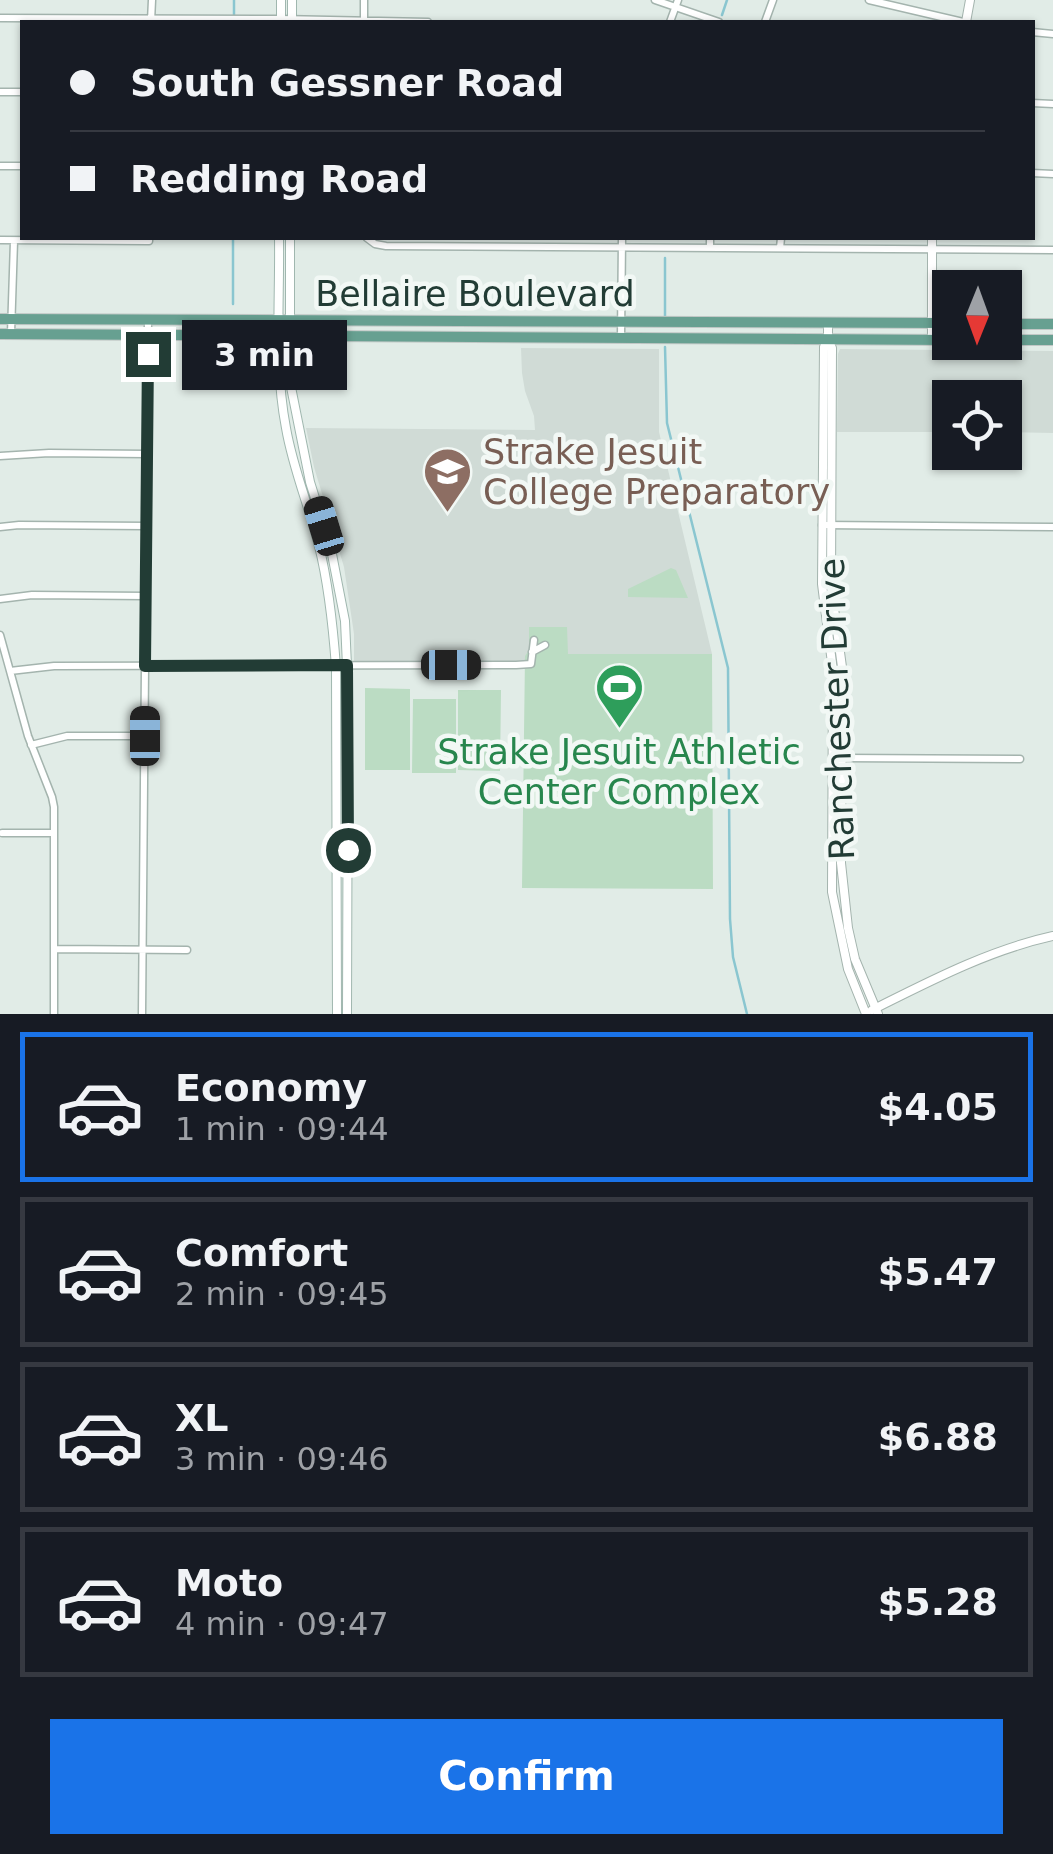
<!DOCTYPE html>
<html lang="en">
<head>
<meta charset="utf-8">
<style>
	:root { --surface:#171b24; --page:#242831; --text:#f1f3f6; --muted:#9ea1a6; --line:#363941; --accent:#1a73e8 }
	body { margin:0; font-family:"DejaVu Sans",sans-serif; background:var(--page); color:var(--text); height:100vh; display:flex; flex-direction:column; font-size:38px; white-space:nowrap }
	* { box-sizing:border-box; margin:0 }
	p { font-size:32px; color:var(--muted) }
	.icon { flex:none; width:55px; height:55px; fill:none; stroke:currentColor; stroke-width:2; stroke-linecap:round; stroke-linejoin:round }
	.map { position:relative; height:1014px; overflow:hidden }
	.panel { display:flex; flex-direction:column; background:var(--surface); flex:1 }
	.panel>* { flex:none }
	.top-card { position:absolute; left:20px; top:20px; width:1015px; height:220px; border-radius:0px; box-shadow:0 2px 8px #0004; display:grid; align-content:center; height:220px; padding:0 50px; background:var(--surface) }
	.needle { width:65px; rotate:181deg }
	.buttons { position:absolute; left:932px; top:270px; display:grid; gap:20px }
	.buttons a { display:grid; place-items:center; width:90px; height:90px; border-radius:0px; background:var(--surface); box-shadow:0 2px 8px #0004; font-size:50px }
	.end { position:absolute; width:45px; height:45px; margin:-22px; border:12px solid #223c35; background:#fff; box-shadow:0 0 0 5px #fff }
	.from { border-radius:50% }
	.bubble { position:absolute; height:70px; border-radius:0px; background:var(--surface); box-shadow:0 2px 8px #0004; font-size:32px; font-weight:800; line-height:70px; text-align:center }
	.car { position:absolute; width:30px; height:60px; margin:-30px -15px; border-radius:12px; box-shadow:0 0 8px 2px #0007; background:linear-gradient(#222 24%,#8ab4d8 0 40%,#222 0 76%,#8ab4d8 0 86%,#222 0) }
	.top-card b { display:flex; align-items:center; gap:35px; height:95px; font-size:38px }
	.top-card b+b { border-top:2px solid var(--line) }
	.top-card i { width:25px; height:25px; background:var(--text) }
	ul { padding:18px 0 0; list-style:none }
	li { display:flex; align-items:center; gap:30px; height:150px; margin:0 20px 15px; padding:0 30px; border:5px solid var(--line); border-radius:0px }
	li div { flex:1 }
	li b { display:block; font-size:38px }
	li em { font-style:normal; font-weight:800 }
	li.active { border-color:var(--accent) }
	li>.icon { width:90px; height:90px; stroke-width:1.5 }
	.action { display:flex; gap:20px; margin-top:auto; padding:20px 50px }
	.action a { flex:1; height:115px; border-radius:0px; background:var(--accent); color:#fff; font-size:40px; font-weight:800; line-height:115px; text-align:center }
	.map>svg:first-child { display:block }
	.built { fill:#d0dbd6 }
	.green { fill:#bbdcc3 }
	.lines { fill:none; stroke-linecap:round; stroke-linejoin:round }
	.stream { stroke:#8ac6d0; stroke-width:2.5 }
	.minor-casing { stroke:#a4b4ae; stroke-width:9 }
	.tertiary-casing { stroke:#a4b4ae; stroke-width:10 }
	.secondary-casing { stroke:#a0b7af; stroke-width:10 }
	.primary-casing { stroke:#c1c8c6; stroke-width:12 }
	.minor { stroke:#fff; stroke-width:6 }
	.tertiary { stroke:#fff; stroke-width:8 }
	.secondary { stroke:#fff; stroke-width:8 }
	.primary { stroke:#67a091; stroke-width:10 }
	.route { stroke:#223c35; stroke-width:12 }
	.labels { text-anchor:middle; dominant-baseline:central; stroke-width:9; stroke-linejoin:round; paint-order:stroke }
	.street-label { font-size:35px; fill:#223c35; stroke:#f2f8f5 }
	.education-label { font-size:35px; fill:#785e54; stroke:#f2f8f5; text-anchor:start }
	.leisure-label { font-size:35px; fill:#27864d; stroke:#f2f8f5 }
</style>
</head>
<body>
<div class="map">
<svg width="1053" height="1014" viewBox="0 0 1053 1014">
	<rect width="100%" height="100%" fill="#e1ece7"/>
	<!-- built -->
	<path class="built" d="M521,348L659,349V432L712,654H567L529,628V650L525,657V668L440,665L354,667V634L344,567L314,467L306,428L535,430L534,416L525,391L522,373Z
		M840,349L1053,351V433L1005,432V398H950V432H837L838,354Z"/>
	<!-- green -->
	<path class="green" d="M671,568L676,570L688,598L628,597V589Z
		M529,627H567L568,654H712L713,889L522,888L525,656L529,650Z
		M365,688L410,689V770H365Z
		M458,690H501L500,771L458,770Z
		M413,699H456V773H412Z"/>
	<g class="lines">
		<!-- stream -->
		<path class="stream" d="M722,15L727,0
			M234,22V0
			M665,258V316
			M233,304V238
			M665,347L667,423L728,668L730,919L733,957L747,1014"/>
		<defs>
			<path id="minor" d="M655,0L719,22
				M869,0L963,22
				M0,18L280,19L428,22
				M151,21L152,0
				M364,21V0
				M670,22L678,0
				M765,22L773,0
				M1032,32L1053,34
				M0,92H22
				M1032,103L1053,104
				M0,166H22
				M1032,173L1053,174
				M367,238L375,244L386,246L1053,250
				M0,240L149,241V238
				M710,248V238
				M780,248L781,238
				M11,333L14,241
				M621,337L622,238
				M0,456L49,453L147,454
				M822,525L1053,527
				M0,527L19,525L147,526
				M0,599L32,595L146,596
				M0,635L28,736L52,797L54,807V1014
				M532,652L545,645
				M10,671L54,666L516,665L531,664L534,640
				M31,745L67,736H145
				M841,758L1020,759
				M2,833H54
				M55,949L187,950
				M142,1014L148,320"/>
			<path id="tertiary" d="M966,22L970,0
				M828,323V339L824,347L822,584L833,671L832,892L848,969L866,1014
				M828,339L832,348L831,586L842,667L841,863L848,928L855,959L878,1014
				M932,340V238
				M872,1010C930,981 989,950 1053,936"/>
			<path id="secondary" d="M281,22V0
				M292,22V0
				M279,238C280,300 274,366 286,428C293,469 309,506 319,546C329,586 333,626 336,667L337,1014
				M290,238V382L310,482L331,549L345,621L348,689L347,1014"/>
			<path id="primary" d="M0,319L950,323
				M1005,324H1053
				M0,334L950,340
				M1005,340H1053"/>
		</defs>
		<!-- minor casing -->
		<use href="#minor" class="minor-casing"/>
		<!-- tertiary casing -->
		<use href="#tertiary" class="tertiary-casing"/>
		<!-- secondary casing -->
		<use href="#secondary" class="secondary-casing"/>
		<!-- primary casing -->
		<use href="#primary" class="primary-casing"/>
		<!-- minor -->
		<use href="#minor" class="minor"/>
		<!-- tertiary -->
		<use href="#tertiary" class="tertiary"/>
		<!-- secondary -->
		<use href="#secondary" class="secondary"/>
		<!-- primary -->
		<use href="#primary" class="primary"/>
	</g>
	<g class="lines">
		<!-- route -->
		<path class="route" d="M148,354L145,666L347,665L348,850"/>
	</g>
	<!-- icons -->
	<defs>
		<symbol id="school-pin" viewBox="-11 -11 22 30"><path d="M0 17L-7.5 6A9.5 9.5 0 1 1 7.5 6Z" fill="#8d6e63" stroke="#f2f8f5"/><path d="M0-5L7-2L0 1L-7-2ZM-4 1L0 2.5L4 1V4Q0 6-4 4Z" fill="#fff"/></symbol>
		<symbol id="stadium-pin" viewBox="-11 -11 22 30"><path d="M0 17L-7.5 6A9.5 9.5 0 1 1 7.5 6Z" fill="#2e9e5b" stroke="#f2f8f5"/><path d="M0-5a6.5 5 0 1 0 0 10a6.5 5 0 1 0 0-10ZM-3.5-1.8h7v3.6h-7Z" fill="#fff"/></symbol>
	</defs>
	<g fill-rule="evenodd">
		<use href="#school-pin" x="420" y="444" width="55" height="75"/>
		<use href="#stadium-pin" x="592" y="660" width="55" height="75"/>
	</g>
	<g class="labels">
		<!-- street labels -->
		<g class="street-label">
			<text x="475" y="294">Bellaire Boulevard</text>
			<text transform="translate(837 709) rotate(-92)">Ranchester Drive</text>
		</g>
		<!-- education labels -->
		<g class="education-label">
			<text x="483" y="452">Strake Jesuit<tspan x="483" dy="40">College Preparatory</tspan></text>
		</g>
		<!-- leisure labels -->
		<g class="leisure-label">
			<text x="619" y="752">Strake Jesuit Athletic<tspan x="619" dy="40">Center Complex</tspan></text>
		</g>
	</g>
</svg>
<div class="buttons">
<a><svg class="needle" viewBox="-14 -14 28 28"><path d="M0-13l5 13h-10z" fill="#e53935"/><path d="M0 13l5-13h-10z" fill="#9ea1a6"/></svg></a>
<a><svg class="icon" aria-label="locate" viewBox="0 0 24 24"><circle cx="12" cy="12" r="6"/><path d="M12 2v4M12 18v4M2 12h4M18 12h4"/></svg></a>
</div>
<i class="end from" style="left:348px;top:850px"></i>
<i class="end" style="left:148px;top:354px"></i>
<div class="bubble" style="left:182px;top:320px;width:165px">3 min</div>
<i class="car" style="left:324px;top:526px;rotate:343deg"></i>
<i class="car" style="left:451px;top:665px;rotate:90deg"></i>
<i class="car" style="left:145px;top:736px;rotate:0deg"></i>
<div class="top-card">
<b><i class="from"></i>South Gessner Road</b>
<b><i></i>Redding Road</b>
</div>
</div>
<section class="panel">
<ul>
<li class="active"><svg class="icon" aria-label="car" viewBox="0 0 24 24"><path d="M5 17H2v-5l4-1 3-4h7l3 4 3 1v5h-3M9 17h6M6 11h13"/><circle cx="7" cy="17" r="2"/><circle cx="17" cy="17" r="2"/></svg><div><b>Economy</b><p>1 min · 09:44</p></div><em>$4.05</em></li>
<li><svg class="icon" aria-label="car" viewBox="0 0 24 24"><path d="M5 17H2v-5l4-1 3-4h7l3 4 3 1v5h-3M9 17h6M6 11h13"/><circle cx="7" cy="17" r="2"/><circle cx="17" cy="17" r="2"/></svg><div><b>Comfort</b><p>2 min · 09:45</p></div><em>$5.47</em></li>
<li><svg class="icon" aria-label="car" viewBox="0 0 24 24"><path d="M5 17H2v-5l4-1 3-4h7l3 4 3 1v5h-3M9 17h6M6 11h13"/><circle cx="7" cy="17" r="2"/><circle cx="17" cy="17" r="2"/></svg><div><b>XL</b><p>3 min · 09:46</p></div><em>$6.88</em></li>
<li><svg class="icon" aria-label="car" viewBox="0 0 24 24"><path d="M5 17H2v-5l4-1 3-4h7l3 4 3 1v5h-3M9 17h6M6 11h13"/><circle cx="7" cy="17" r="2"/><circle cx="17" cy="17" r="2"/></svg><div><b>Moto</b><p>4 min · 09:47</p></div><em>$5.28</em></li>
</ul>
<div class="action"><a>Confirm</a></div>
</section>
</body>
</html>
